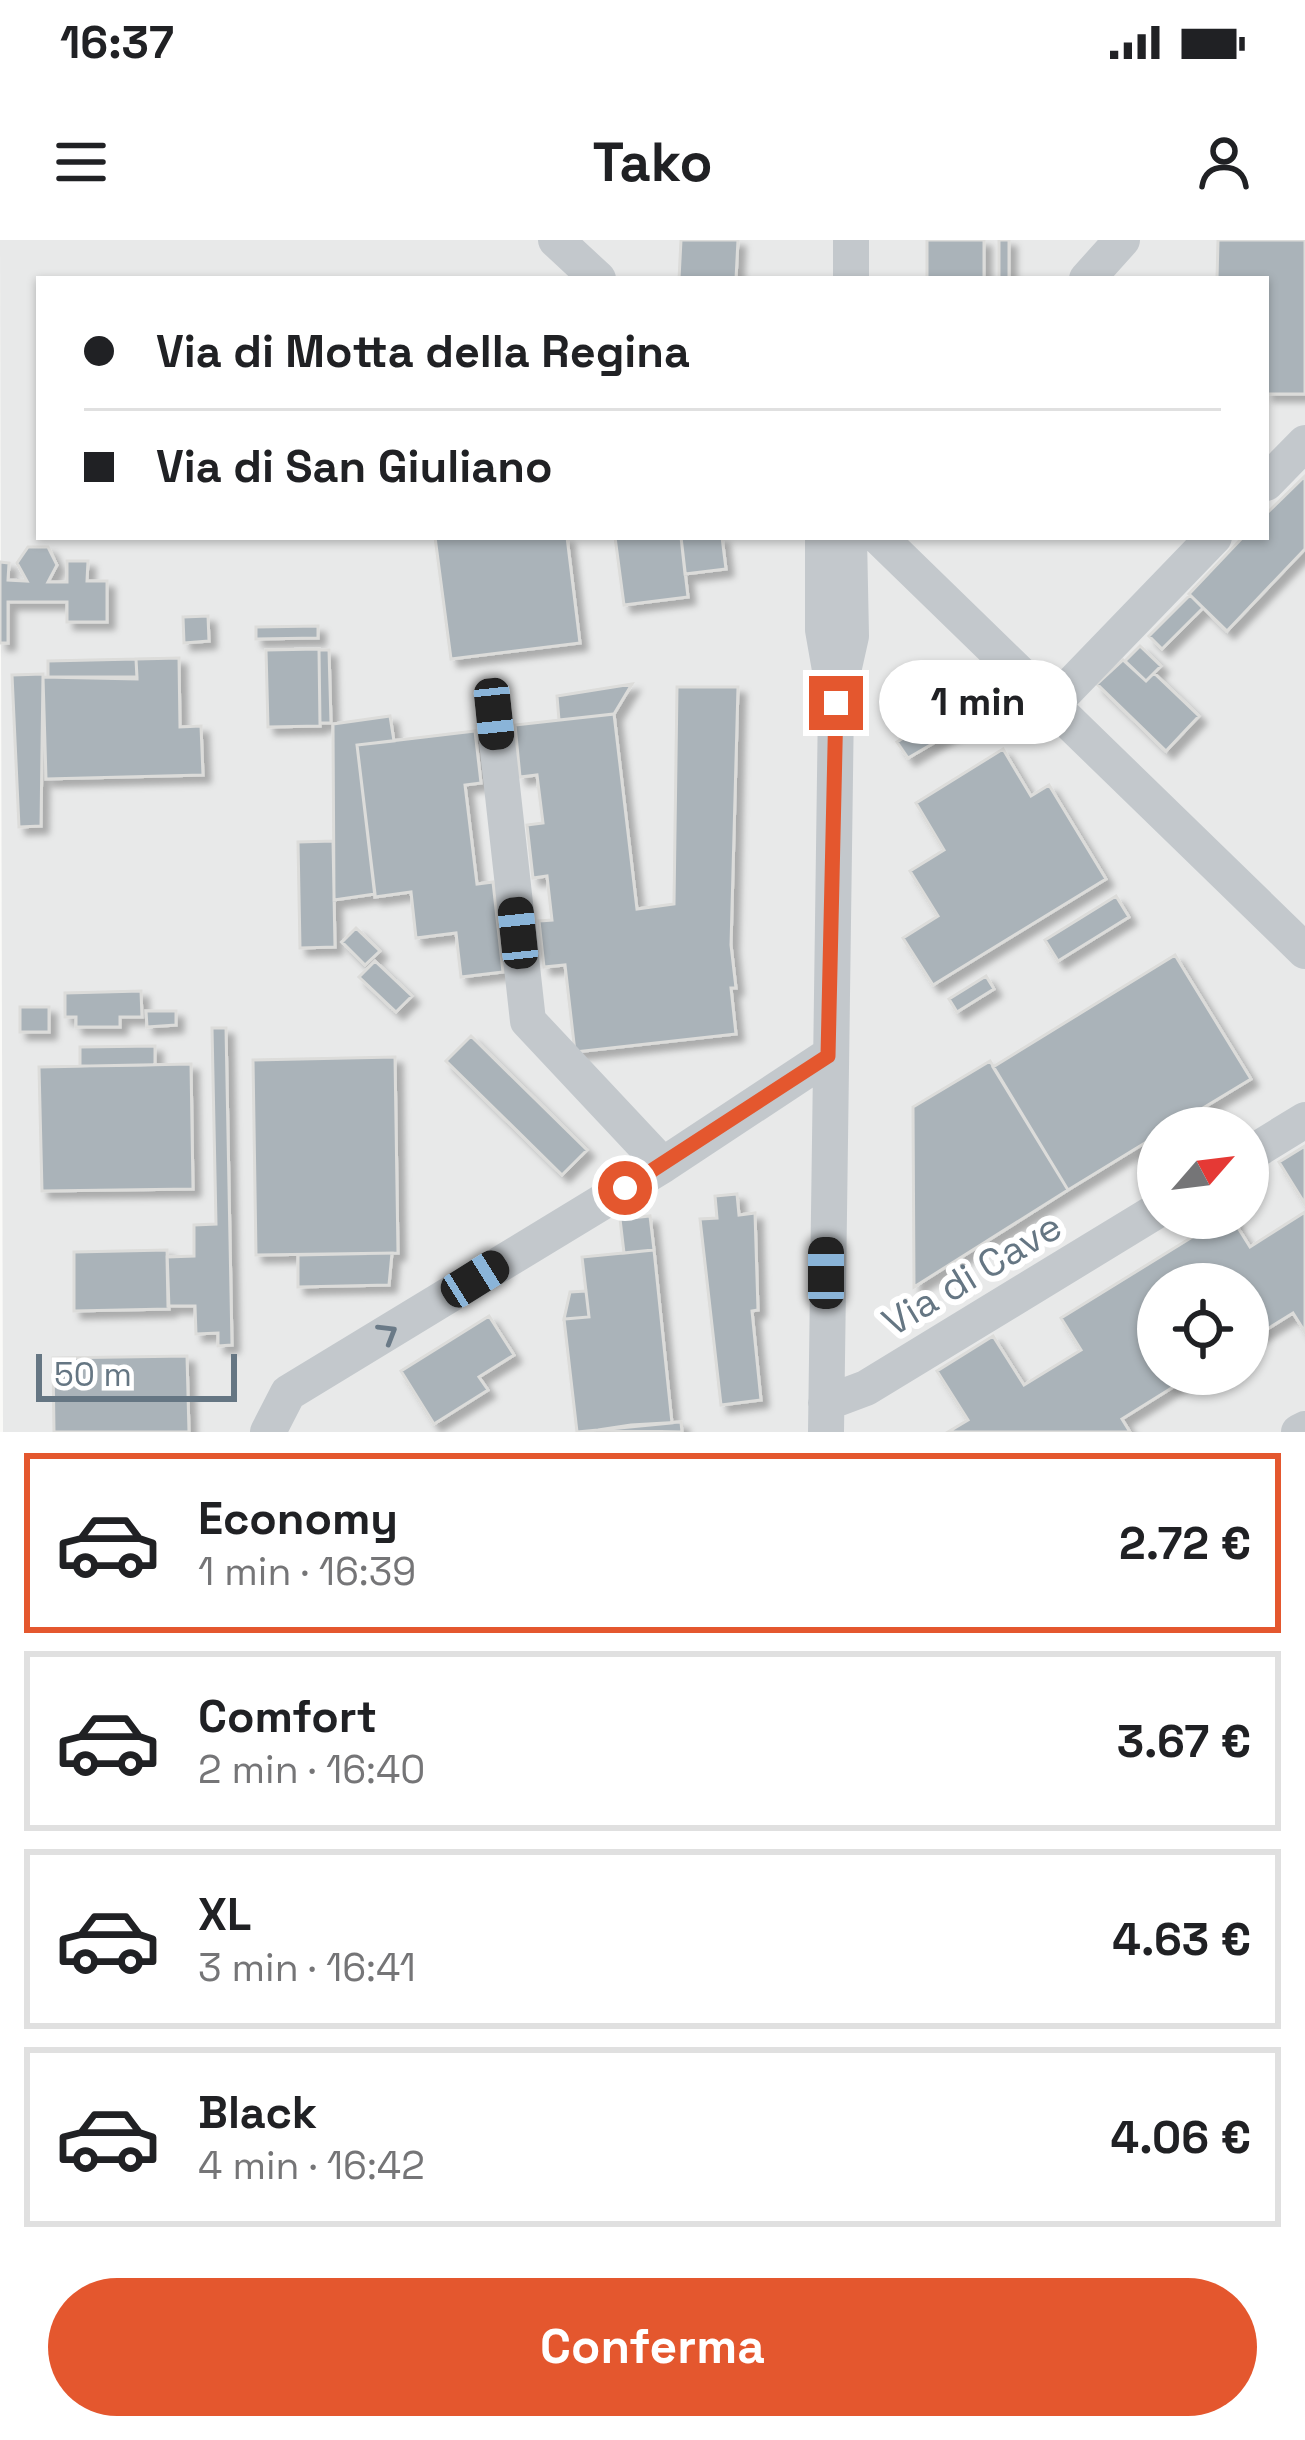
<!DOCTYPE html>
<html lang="it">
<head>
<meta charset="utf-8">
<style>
	:root { --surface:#fff; --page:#f6f6f6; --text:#202124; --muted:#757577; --line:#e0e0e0; --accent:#e4572e }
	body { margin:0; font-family:"Space Grotesk",sans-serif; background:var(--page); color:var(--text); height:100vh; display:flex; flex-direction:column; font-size:45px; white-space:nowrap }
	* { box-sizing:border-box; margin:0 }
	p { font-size:39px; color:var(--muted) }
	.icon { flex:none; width:66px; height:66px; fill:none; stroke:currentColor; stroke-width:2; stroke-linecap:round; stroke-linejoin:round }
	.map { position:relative; height:1192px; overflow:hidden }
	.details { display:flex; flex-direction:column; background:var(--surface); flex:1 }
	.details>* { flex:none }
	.banner { position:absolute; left:36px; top:36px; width:1233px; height:264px; border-radius:0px; box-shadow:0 3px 9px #0004; display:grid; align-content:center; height:264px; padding:0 48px; background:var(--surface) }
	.needle { width:78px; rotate:62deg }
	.buttons { position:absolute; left:1137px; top:867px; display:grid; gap:24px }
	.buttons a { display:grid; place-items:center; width:132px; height:132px; border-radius:50%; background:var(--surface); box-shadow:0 3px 9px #0004; font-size:60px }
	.scale { position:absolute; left:36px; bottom:30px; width:201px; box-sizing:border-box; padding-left:12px; border:6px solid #657683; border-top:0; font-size:33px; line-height:42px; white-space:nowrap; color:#657683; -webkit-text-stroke:9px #fff; paint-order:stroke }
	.end { position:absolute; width:54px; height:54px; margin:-27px; border:15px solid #e4572e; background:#fff; box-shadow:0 0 0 6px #fff }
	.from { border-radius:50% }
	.bubble { position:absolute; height:84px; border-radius:42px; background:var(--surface); box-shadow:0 3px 9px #0004; font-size:39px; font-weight:600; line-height:84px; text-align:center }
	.car { position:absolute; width:36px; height:72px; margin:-36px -18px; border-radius:15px; box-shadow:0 0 9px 3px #0007; background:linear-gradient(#222 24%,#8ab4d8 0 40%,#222 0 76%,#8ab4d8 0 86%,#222 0) }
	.banner b { display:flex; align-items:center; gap:42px; height:114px; font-size:45px }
	.banner b+b { border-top:3px solid var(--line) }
	.banner i { width:30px; height:30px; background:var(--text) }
	ul { padding:21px 0 0; list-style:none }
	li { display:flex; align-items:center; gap:36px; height:180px; margin:0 24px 18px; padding:0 24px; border:6px solid var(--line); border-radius:0px }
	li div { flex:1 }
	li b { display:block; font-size:45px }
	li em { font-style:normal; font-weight:600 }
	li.on { border-color:var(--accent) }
	li>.icon { width:108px; height:108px; stroke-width:1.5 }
	.cta { display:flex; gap:24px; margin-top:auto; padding:24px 48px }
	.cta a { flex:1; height:138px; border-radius:72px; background:var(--accent); color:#fff; font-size:48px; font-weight:600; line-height:138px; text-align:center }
	.status { display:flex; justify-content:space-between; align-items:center; height:84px; padding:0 60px; background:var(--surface); direction:ltr }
	.status svg { height:33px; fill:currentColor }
	header { display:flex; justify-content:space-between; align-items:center; height:156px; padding:0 48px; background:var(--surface); font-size:54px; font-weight:600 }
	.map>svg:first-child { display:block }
	.built { fill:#e8e9e9; fill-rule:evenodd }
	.building { fill:#aab3b9; stroke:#dcdcda; stroke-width:3; filter:url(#shadow) }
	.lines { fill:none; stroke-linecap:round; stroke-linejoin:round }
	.minor { stroke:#c3c8cc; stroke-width:36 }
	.oneway { stroke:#6a7a87 }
	.route { stroke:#e4572e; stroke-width:15 }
	.labels { text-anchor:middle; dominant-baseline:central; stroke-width:12; stroke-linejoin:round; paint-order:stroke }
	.street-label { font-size:39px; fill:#657683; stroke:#fff }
</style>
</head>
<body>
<div class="status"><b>16:37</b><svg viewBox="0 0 49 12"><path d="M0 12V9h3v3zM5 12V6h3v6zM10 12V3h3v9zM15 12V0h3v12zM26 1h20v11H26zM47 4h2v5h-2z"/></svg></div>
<header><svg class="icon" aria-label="menu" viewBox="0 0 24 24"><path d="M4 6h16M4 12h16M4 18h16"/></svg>Tako<svg class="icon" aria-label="person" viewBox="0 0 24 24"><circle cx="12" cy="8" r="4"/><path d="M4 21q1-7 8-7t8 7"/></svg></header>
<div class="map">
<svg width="1305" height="1192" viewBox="0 0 1305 1192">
	<defs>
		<filter id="shadow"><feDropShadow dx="7" dy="7" stdDeviation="3" flood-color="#0004"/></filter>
	</defs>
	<rect width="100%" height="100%" fill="#fafaf8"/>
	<!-- built -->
	<path class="built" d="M0,0H1305V1192H3ZM39,39H1266V297H39ZM1158,888H1248V978H1158ZM1158,1044H1248V1134H1158Z"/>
	<!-- building -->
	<path class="building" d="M681,0H738L736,39H679Z
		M927,0H984V39H927Z
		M999,0H1009V39H999Z
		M1218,0H1305V154H1266V39H1217Z
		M1305,236V309L1227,391L1189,354L1243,297H1266V274Z
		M435,297H567L580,403L451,419Z
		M615,297H681L688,357L624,365Z
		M681,297H722L726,329L685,334Z
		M28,307H48L57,325L48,342H67V321H88L87,341H107V382H67V362H8V403H0V322L9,323L8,340L27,341L17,323Z
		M1190,355L1203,368L1162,409L1149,396Z
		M208,376L209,401L184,403L183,377Z
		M318,386V398L256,399V387Z
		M1140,406L1161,426L1146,441L1125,421Z
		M319,409L320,486L268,487L266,410Z
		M319,410H329L331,483H320Z
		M179,418L180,487L201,486L203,535L46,539L43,437L137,439L136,419Z
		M136,419L137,437H48V421Z
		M1123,420L1146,441L1154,433L1199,476L1166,511L1097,444Z
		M43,434L41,586L19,587L12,435Z
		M632,444L614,474L559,480L557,456Z
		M922,445L930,458L940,451L944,459L951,454L975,479L908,518L897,502L911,493L899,474L906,470L899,459Z
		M677,447H738L731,705L736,748H731L736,794L575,812L565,725L544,727L539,681L552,680L547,636L533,638L527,585L543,583L537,535L520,537L515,485L614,474L637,669L674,664Z
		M390,476L394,501L357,505L375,654L334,660L333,484Z
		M475,491L481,543L465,545L477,644L493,642L503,732L461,737L456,693L416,698L411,652L375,657L357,505Z
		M1003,509L1031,556L1049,545L1106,639L933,745L903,698L938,676L910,631L944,610L916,563Z
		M333,601L335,707L300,708L298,602Z
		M1116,656L1129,677L1058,721L1045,700Z
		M356,688L380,711L365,725L342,702Z
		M1175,715L1251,839L1170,888H1158V895L1068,950L993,827Z
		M375,721L412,756L396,772L359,737Z
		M986,736L994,749L957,772L949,759Z
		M141,751L142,777H120V787H76V777H65V753Z
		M20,767H49V792H20Z
		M146,771H176V785L147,787Z
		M212,788H226L232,1105L218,1106V1093L196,1094L195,1066H168L167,1017L194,1016V985L216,984Z
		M471,796L587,910L562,935L446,821Z
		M155,806V825L80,826V807Z
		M395,817L398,1013L256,1015L253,820Z
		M990,821L1068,950L914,1047L913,867Z
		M191,824L193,949L42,951L39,827Z
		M1305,906V964L1279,922Z
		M737,954L739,975L755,973L758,1070L752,1071L761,1160L721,1165L700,979L717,978L715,956Z
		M1305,972V1092L1293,1073L1248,1101V1044H1158V1134H1194L1122,1179L1130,1192H948L968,1180L937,1131L993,1096L1024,1145L1081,1110L1061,1078L1223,978H1232L1250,1007Z
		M650,976L654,1010L624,1013L620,979Z
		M167,1010L169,1069L74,1071V1012Z
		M654,1010L672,1183L577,1192L564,1079L589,1077L582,1017Z
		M392,1013L389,1045L298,1047V1015Z
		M586,1051L589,1077L564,1079L570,1052Z
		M489,1076L514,1115L479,1137L488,1150L434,1184L401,1131Z
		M187,1116L189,1192H54L53,1118Z
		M681,1182L682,1192L598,1190L631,1185Z"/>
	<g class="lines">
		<!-- minor -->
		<path class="minor" d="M556,0L598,39
			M851,39V0
			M1087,39L1122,0
			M1266,243L1305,203
			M823,297V390L833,447
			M879,297L1305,711
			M1049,468L1214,297
			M494,474L528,781L663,925
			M1248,915L1305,880
			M826,1163L866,1148L1158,970
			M268,1192L288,1153L663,925L828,816
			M826,1192L836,463L851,396L849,297
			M1299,1192L1305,1189"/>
	</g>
	<!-- one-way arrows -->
	<defs><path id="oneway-chevron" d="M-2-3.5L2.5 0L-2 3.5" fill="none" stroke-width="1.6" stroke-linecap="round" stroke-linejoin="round" transform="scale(3)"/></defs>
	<use class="oneway" href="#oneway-chevron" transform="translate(388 1093) rotate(-31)"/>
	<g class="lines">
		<!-- route -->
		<path class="route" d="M625,948L828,816L836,463"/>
	</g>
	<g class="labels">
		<!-- street labels -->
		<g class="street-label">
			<text transform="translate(972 1034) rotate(-31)">Via di Cave</text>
		</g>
	</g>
</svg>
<div class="buttons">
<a><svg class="needle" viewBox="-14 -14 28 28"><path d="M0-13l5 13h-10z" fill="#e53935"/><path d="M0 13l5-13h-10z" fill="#757577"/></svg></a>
<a><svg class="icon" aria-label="locate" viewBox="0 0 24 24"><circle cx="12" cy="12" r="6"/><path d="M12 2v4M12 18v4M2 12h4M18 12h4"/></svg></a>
</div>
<div class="scale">50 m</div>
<i class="end from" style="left:625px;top:948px"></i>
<i class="end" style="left:836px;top:463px"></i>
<div class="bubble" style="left:879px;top:420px;width:198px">1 min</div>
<i class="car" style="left:494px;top:474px;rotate:174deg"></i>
<i class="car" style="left:518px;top:693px;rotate:354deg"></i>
<i class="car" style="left:826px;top:1033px;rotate:0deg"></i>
<i class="car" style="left:475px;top:1039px;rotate:58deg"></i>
<div class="banner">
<b><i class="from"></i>Via di Motta della Regina</b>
<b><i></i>Via di San Giuliano</b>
</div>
</div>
<section class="details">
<ul>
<li class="on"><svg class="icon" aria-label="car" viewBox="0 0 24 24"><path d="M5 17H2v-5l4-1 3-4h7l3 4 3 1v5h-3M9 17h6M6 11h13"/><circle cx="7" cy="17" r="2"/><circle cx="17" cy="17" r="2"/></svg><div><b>Economy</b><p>1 min · 16:39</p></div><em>2.72 €</em></li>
<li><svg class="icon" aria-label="car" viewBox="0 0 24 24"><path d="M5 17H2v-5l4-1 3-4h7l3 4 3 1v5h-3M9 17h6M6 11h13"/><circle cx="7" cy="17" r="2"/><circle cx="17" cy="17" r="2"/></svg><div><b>Comfort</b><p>2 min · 16:40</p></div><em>3.67 €</em></li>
<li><svg class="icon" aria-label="car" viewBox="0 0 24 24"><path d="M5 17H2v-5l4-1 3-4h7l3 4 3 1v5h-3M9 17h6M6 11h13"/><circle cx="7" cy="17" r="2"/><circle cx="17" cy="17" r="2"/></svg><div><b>XL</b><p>3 min · 16:41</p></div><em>4.63 €</em></li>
<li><svg class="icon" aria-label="car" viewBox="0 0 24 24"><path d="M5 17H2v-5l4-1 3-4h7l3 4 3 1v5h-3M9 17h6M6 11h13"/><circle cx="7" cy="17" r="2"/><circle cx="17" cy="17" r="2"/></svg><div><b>Black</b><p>4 min · 16:42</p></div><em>4.06 €</em></li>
</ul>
<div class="cta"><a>Conferma</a></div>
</section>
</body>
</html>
